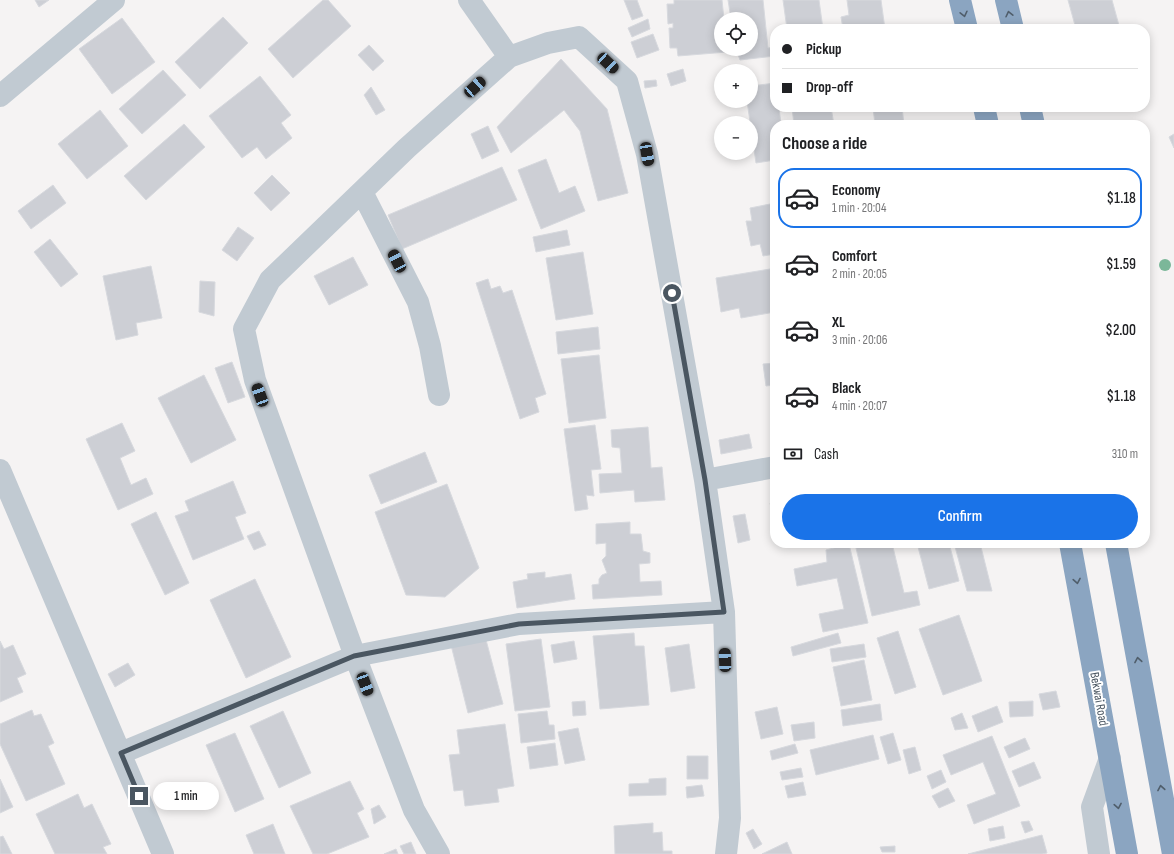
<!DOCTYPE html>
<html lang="en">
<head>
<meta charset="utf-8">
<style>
	:root { --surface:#fff; --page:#f6f6f6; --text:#202124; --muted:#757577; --line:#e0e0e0; --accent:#1a73e8 }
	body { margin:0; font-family:"Sofia Sans Condensed",sans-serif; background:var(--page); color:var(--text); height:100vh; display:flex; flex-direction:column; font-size:15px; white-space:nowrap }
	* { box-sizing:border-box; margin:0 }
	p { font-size:13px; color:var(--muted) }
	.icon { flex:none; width:22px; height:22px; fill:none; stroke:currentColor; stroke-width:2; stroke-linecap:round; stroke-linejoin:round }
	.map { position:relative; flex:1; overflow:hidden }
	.sheet { position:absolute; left:770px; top:120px; width:380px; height:428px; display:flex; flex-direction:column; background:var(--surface); border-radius:16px; box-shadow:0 2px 10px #0003 }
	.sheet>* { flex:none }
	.hud { position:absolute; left:770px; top:24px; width:380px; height:88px; border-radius:16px; box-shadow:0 2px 10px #0003; display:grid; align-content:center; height:88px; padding:0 12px; background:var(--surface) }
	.buttons { position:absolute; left:714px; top:12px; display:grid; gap:8px }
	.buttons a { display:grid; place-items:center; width:44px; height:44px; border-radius:50%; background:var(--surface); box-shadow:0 2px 10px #0003; font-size:20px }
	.end { position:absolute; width:18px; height:18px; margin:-9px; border:5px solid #4a5661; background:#fff; box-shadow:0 0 0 2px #fff }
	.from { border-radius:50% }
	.bubble { position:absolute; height:28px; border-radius:14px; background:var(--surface); box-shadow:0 2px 10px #0003; font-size:13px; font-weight:600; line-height:28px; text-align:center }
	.car { position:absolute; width:12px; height:24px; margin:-12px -6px; border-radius:5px; box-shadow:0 0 3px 1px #0007; background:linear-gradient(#222 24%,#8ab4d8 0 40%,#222 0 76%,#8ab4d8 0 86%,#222 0) }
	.hud b { display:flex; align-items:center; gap:14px; height:38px; font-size:15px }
	.hud b+b { border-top:1px solid var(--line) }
	.hud i { width:10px; height:10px; background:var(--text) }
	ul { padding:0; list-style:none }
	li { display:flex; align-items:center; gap:12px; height:60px; margin:0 8px 6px; padding:0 4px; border:2px solid transparent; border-radius:16px }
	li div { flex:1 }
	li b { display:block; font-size:15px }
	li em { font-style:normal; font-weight:600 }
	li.active { border-color:var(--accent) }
	li>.icon { width:36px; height:36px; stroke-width:1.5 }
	h2 { padding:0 12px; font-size:18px; line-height:48px }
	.pay { display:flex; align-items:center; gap:10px; height:44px; padding:0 12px; font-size:15px }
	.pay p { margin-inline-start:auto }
	.primary-button { display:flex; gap:8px; margin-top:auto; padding:8px 12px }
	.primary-button a { flex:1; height:46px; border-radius:24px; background:var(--accent); color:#fff; font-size:16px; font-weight:600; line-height:46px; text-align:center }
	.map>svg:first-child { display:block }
	.building { fill:#cdcfd5; stroke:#d7d9de }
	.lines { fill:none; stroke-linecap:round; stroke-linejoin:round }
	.minor { stroke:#c1cad2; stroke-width:22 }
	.highway { stroke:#8ba5c1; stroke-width:22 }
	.tree { fill:#7bb799 }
	.oneway { stroke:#505e6b }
	.route { stroke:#4a5661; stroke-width:5 }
	.labels { text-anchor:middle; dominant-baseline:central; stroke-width:4; stroke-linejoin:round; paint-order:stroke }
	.street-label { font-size:13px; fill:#4a5661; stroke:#fff }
</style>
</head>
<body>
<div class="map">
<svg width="1174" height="854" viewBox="0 0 1174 854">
	<rect width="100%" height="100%" fill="#f5f3f3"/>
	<!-- building -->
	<path class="building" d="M35,0H49L39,7Z
		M323,0H328L351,26L293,78L268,49Z
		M624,0H637L643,16L632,20Z
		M674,0H722L724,19H721V49H727V52L678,56L677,48H670L669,28H673V23L668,24L667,4H674Z
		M728,0H763L768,48L775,47V56L740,60L736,49H751V19H731Z
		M783,0H819L823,29H787Z
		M847,0H881L885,29H843L841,17L849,15Z
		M1068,0H1112L1120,29H1076Z
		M223,17L248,43L200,89L175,62Z
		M122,18L155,62L112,94L79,49Z
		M648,19L650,29L632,37L628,28Z
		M653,34L659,50L637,58L631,42Z
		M369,45L384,61L373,71L358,55Z
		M561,59L607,109L628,193L598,201L580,131L564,110L511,153L497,127Z
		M683,69L686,81L671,86L667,74Z
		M163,70L186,95L142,134L119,109Z
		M260,76L291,115L281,123L292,138L266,159L257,147L242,158L209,116Z
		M656,80L657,86L645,88L644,81Z
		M775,83V107H779L781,125H775V160L756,163L747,101H751V86Z
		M371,87L385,110L376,115L364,95Z
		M792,107H831L834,125H794Z
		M873,107H902L904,125H875Z
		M100,110L128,146L87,179L58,144Z
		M184,124L205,147L146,200L124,176Z
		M488,126L499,151L482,159L471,134Z
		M1174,134V148L1169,137Z
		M546,159L559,193L575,186L585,211L541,229L518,170Z
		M502,167L517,200L402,249L388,215Z
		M272,175L290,193L271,211L254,193Z
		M53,185L66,203L31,229L18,211Z
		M775,203V254L763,256L760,244L751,246L746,221H752L750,208Z
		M238,227L254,238L237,261L222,250Z
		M567,230L570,245L536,252L533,237Z
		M50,239L78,274L61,287L34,252Z
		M583,252L593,314L556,320L546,258Z
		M353,257L368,285L329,305L314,276Z
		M151,266L162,318L136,323L138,335L116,340L103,276Z
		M770,269L775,300V312L741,318L739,308L721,312L716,278Z
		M488,279L491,289L500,286L503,293L512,290L546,394L535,398L539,412L520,419L476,283Z
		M200,281L215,282L214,316L199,312Z
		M598,327L600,349L558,354L556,332Z
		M599,355L606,418L569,423L561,359Z
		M232,362L245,397L228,403L215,368Z
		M775,363V385L766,386L763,364Z
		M204,375L236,440L191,463L158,398Z
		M122,423L135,451L120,458L131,485L146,478L153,494L118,510L86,439Z
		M595,425L601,469L591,470L594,496L586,495L588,509L575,511L564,429Z
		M648,427L651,468L662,467L665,500L635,502L634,490L600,493L599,474L622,473L620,448L612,447L611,430Z
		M749,434L752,448L721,454L719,440Z
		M425,452L437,482L381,504L369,475Z
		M233,481L246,513L235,517L244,539L193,560L175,516L189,511L185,501Z
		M447,484L479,568L445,597L406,595L375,512Z
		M775,502V524L770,503Z
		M156,512L189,583L165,595L131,524Z
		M745,514L750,540L738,543L733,516Z
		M630,522V534H641L643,551L650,553V563L639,564L640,582L661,581L662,595L593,599L592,585L599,584V579L602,575L607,573L602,560L606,556V543L596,544V524Z
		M259,531L266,545L254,550L247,536Z
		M876,543H892L904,593L917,591L920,605L872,616L856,548Z
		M917,543H949L959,581L929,589Z
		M954,543H980L992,591H967Z
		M849,544L868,623L823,632L819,614L844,609L837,578L797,586L794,569L827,562L826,550Z
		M545,572V578L571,574L575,599L517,608L513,582L528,579L527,574Z
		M255,579L291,657L246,678L210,600Z
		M959,615L982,681L943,695L919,629Z
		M898,631L916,687L895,694L877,638Z
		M634,633L635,646H644L649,705L600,709L593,636Z
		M838,633L841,643L793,656L791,647Z
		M485,636L503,704L468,713L451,645Z
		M541,639L550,707L515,711L506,644Z
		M0,641L4,649L13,645L26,674L17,678L23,692L0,702Z
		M574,641L577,659L554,663L551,645Z
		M689,644L695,688L671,692L665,648Z
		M864,644L866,657L832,662L830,649Z
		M864,660L872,700L841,706L833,667Z
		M128,663L135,675L115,687L108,674Z
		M1056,691L1060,707L1043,710L1039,694Z
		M585,701L586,715L573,716L572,702Z
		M1033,701V716L1010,717L1009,702Z
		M880,704L882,720L843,726L841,710Z
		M997,706L1003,722L978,732L972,716Z
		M777,707L783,734L761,739L755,712Z
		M32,710L34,716L41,714L54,743L48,746L65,784L26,801L0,744V724Z
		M283,711L311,773L279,788L250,726Z
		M547,711L549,725H554L555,739L521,743L518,714Z
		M962,713L968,728L955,730L951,718Z
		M814,722L815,738L794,741L791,725Z
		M505,724L514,786L497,789L499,802L465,806L463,790L454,791L449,755L460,754L457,730Z
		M578,728L585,760L565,764L558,732Z
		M235,733L264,799L235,812L206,745Z
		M893,733L901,760L888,764L880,737Z
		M873,735L879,759L816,775L810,750Z
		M992,736L1020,806L974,824L967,805L996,794L983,762L951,775L943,755Z
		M1025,738L1030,749L1009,758L1004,747Z
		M555,743L558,765L530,769L527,747Z
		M795,744L798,753L772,760L770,751Z
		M915,747L921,770L909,774L903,750Z
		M687,756H708V779H687Z
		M1034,762L1041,778L1019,787L1012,771Z
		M801,768L803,777L782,780L780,772Z
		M941,770L946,782L932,789L927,776Z
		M666,778V795L629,796V784L649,783V779Z
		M0,779L13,807L0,813Z
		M350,781L364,809L357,813L369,837L327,854H313L290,806Z
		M803,782L806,795L788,798L785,786Z
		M702,785L704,796L687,798L686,787Z
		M948,788L955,801L939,808L932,796Z
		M78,794L84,808L92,804L111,844L103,847L107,854H55L36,814Z
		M379,805L386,817L374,824L371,809Z
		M1029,821L1033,830L1025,833L1021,822Z
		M653,823V833L662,832L663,851H672V854H615L614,826Z
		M273,824L285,854H254L246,835Z
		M1003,826L1005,838L990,841L988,829Z
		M753,829L762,844L754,849L746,833Z
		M1042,835L1047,853L1042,854H968Z
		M3,836L12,854H0V837Z
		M411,842L416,854H404L400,846Z
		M787,842L792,854H762Z
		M895,846V852H882L880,847Z
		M396,849L398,854H384Z"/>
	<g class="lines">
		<!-- minor -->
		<path class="minor" d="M469,0L509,57
			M0,96L114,0
			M362,192L418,302L430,346L439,395
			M0,470L163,854
			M705,480L775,467
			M121,753L355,656L519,624L724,612
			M439,854L414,810L355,656L255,380L244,329L270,280L407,148L509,57L548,43L579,37L627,81L647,154L705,480L724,612L730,818L726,854
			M1099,854L1092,807L1110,758"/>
		<!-- highway -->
		<path class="highway" d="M960,0L967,29
			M1006,0L1013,29
			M984,107L988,125
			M1030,107L1034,125
			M1070,543L1127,854
			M1116,543L1173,854"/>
	</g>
	<!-- trees -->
	<circle class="tree" cx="1165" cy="265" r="6"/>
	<!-- one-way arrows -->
	<defs><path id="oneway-chevron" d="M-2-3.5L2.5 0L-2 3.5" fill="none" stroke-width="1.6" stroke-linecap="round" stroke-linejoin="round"/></defs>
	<g class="oneway">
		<use href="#oneway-chevron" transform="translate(964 14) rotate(77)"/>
		<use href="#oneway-chevron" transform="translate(1009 14) rotate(-103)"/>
		<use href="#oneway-chevron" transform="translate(1077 581) rotate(80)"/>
		<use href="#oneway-chevron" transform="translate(1138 660) rotate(-100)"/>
		<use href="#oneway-chevron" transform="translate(1161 788) rotate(-100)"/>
		<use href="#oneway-chevron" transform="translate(1118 806) rotate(80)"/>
	</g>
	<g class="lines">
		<!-- route -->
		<path class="route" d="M139,796L121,753L354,656L519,624L724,612L705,480L672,293"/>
	</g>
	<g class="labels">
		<!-- street labels -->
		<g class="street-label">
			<text transform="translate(1099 699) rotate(80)">Bekwai Road</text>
		</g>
	</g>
</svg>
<div class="buttons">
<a><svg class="icon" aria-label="locate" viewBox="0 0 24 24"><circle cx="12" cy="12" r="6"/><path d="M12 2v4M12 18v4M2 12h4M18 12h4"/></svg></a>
<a>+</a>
<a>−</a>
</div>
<i class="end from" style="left:672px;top:293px"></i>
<i class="end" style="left:139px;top:796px"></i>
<div class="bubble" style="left:153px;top:782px;width:66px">1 min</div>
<i class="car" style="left:608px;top:63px;rotate:133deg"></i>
<i class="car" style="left:475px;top:87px;rotate:48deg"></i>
<i class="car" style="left:647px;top:154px;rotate:170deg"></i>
<i class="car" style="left:397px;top:261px;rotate:333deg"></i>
<i class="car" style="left:260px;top:395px;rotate:340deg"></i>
<i class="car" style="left:725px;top:660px;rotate:358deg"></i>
<i class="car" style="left:365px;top:684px;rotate:159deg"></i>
<div class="hud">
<b><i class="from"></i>Pickup</b>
<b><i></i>Drop-off</b>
</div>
<section class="sheet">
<h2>Choose a ride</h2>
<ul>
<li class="active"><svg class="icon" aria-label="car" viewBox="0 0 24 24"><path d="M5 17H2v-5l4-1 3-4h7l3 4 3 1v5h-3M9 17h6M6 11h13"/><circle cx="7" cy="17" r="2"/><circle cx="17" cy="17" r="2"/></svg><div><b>Economy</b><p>1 min · 20:04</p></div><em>$1.18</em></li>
<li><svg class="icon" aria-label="car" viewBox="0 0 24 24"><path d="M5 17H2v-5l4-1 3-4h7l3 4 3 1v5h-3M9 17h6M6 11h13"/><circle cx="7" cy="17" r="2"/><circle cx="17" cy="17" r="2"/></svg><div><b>Comfort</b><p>2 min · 20:05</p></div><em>$1.59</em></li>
<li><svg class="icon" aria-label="car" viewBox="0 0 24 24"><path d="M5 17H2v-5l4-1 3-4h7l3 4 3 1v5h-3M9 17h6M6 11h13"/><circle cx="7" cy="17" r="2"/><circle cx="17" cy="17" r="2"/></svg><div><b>XL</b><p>3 min · 20:06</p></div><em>$2.00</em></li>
<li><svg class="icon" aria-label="car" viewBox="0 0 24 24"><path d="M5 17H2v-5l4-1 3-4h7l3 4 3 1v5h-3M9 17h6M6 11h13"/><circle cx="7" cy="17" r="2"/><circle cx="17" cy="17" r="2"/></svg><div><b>Black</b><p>4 min · 20:07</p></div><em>$1.18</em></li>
</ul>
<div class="pay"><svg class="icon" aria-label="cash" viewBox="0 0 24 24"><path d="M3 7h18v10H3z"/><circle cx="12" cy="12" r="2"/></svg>Cash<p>310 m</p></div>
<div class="primary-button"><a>Confirm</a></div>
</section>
</div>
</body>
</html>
